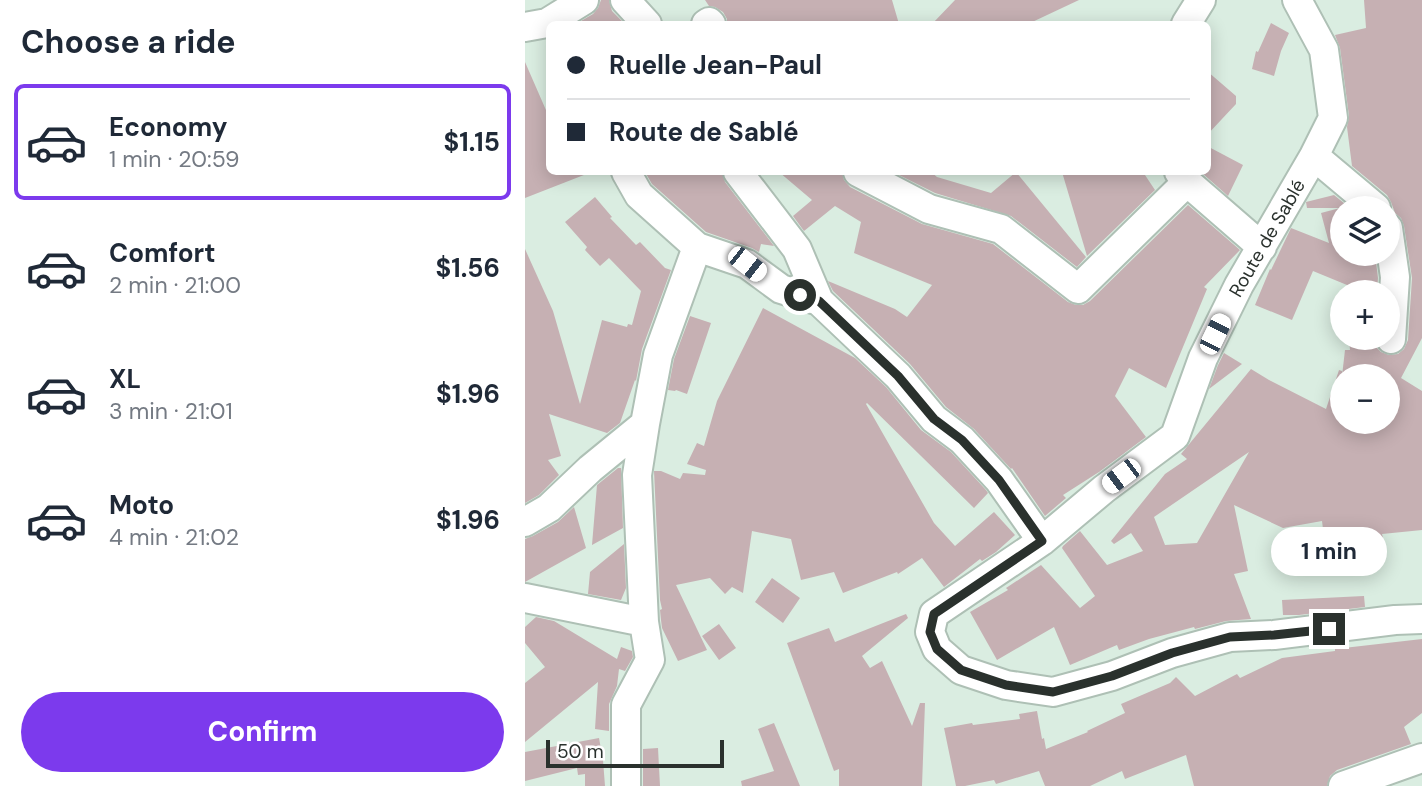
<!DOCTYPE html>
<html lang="en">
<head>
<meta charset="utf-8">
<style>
	:root { --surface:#fff; --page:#f6f6f7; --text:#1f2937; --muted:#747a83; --line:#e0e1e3; --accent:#7c3aed }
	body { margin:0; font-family:"DM Sans",sans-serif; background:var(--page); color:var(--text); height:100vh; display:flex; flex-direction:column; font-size:26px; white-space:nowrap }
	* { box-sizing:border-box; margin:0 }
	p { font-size:23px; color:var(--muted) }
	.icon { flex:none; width:38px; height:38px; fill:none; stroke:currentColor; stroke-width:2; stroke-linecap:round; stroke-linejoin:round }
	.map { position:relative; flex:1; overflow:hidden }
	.sheet { display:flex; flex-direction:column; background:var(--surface); width:525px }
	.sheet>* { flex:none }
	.guide { position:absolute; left:21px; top:21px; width:665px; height:154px; border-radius:10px; box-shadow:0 4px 18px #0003; display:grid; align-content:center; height:154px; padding:0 21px; background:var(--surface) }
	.fabs { position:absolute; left:805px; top:196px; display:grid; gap:14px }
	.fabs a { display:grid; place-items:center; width:70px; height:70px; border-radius:50%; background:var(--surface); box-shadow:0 4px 18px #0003; font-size:35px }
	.scale { position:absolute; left:21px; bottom:18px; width:178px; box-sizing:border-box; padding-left:7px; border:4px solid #2a312d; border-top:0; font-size:19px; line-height:24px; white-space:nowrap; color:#2a312d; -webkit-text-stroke:5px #fff; paint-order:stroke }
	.end { position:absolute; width:32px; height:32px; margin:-16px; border:9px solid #2a312d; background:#fff; box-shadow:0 0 0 4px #fff }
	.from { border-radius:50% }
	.bubble { position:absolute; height:49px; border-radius:24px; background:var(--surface); box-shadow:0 4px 18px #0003; font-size:23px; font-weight:700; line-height:49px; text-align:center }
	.car { position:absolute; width:21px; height:42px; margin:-21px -10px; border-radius:9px; box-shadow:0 0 5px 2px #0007; background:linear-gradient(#fff 24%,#345 0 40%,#fff 0 76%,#345 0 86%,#fff 0) }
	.guide b { display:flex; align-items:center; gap:24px; height:66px; font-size:26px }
	.guide b+b { border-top:2px solid var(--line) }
	.guide i { width:18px; height:18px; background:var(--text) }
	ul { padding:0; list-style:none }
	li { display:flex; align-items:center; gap:21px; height:116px; margin:0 14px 10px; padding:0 7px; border:4px solid transparent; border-radius:10px }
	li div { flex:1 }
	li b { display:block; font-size:26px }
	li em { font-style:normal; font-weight:700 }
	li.selected { border-color:var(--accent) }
	li>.icon { width:63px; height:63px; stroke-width:1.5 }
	h2 { padding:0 21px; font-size:32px; line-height:84px }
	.action { display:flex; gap:14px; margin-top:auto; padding:14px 21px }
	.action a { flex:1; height:80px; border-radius:42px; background:var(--accent); color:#fff; font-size:28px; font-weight:700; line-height:80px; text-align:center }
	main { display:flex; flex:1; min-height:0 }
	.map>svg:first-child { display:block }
	.building { fill:#c6b0b3; fill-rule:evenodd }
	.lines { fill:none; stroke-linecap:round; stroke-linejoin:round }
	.minor-casing { stroke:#aec0b5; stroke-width:32 }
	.minor { stroke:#fff; stroke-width:28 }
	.route { stroke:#2a312d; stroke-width:9 }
	.labels { text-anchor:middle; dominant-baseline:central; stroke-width:7; stroke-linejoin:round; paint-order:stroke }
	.street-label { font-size:19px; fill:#2a312d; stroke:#fff }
</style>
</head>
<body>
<main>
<section class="sheet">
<h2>Choose a ride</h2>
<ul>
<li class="selected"><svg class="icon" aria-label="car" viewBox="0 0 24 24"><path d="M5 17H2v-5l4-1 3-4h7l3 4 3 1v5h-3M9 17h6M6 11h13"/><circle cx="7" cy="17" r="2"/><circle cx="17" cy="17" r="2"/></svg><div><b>Economy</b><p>1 min · 20:59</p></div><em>$1.15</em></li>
<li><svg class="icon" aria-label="car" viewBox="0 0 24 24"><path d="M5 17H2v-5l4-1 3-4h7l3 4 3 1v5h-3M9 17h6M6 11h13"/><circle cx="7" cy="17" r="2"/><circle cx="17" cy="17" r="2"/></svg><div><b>Comfort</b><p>2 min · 21:00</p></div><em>$1.56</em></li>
<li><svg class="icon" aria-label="car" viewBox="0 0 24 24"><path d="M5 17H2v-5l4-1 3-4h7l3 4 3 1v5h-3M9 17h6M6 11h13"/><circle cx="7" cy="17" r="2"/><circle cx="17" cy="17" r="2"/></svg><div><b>XL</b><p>3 min · 21:01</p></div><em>$1.96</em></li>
<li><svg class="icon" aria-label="car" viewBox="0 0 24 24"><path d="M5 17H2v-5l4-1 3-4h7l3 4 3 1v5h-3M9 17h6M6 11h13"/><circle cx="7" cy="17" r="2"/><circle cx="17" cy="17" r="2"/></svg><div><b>Moto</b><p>4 min · 21:02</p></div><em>$1.96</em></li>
</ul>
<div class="action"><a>Confirm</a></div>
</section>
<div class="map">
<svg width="897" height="786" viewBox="0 0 897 786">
	<rect width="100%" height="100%" fill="#daede1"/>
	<!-- building -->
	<path class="building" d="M76,0H84L87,11L100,24H51L68,14L73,8Z
		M180,0H367L374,24H202V19L198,12L190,7L184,6Z
		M430,0H554L503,24H407Z
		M839,0H897V338L876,378L897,391V530L857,534L858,538L800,545L797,521L758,528L709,505L723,571L709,574L726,619L701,621L670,629L669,627L624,639L594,650L592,645L545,665L529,627L472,660L445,612L483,590L481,588L516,565L555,608L570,596L537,548L538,546L555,531L582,565L618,551L606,533L589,544L586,541L640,474L662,459L656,454L726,369L744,380L801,409L814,370L817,371V422H863V376H817L820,350H825L824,338H849L851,347L856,352L864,355L873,354L879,349L883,340L887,278L879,226L876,218L870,213L866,202L862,195L827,166L822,127L824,116L815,48L810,35L841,28ZM724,452L672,543L640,545L629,517Z
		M746,23L764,33L756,51L749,76L727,69L731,51L733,52Z
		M0,62L24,117V172H64V173L0,198Z
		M682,71L711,96V104L682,135Z
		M682,146L718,165L703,196L677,173L682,172Z
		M120,172H197L200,182L249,246L236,244L234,252L227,248L181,232L127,184Z
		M254,172H317L319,180L325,187L397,224L468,244L543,302L551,305H558L565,301L663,205L715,250L679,287L682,289L641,388L604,368L590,396L621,437L574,472L538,495L541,498L520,516L487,468L486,469L449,429L421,407L385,364L308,291L303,281L370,309L382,317L407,285L329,253L336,222L310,206L279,231L268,216L287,200Z
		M368,172H406L412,177L466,193L491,172L561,257L552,267L486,216L410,193Z
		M537,172H618L630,190L562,256Z
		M809,195L825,208H817V254H850L853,278L852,292H822V285L788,271L767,320L730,305L745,269L746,270L766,228L804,243L796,213L815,208H782L781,202Z
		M70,197L87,217L85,218L111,245L115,242L140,268L146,270L117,349L111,381L110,380L95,423L82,433L24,414L36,456L23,460L34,475L14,495L0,503V249L28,311L55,404L77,320L102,327L103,324L107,325L116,291L84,258L75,266L60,250L62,247L40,222Z
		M238,308L330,358L361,387L396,430L426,452L461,490L463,493L449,508L342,403L341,404L409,523L430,546L469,512L490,535L471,552L457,561L455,559L419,587L397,558L373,574L372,572L318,593L309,572L276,580L266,539L227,531L218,593L207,587L200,594L185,578L151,585L182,650L153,661L137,628L136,620L135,610L137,609L135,600L129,471H136L155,479L158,473L180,475L181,470L162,464L172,443L179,446L192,401Z
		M165,316L186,323L162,394L151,390L150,391L143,390L149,359Z
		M699,353L717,364L684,389L693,365Z
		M93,468H96L98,528L67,545L72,485Z
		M49,507L61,548L0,582V539L8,536L33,522Z
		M99,544L101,588L96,600L63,594L65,572Z
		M247,578L275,598L258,623L230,602Z
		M839,596L840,607L774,615H758L757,600Z
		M381,614L383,618L337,656L345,668L357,661L387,726L395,703H400L397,786H314V769L309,771L262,643L304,628L310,642Z
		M11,617L29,621L92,659L96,647L107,651L108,657L100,671L94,669L92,686L84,704V731L70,729L73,682L0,742V683L20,667L0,643V627Z
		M194,624L211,648L194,660L177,636Z
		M897,639V713L879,727L886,744L812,770L805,776L802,786H669L661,755L600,779L597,771L565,786H520L514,771L471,784L469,780L440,786H431L419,728L447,723L448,725L495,719L494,714L512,711L517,739L519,738L521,749L563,732L562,731L600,713L596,704L645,683L651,677L670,696L712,674L715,678L757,658L810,651V649Z
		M249,723L275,786H217L216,781L249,771L233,729Z
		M74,738L78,760L80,786H60V774L53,775L52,768L0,781V752Z
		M133,748L135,786H118V749Z"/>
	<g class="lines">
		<defs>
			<path id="minor" d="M100,0L122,24
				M772,0L799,50L808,118L789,156L714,285L678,358L650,436L579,489L517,541L409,614L405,632L412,649L436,670L481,685L528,692L587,676L647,653L705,637L749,635L870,620L897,619
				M181,24L184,22L186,24
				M661,24L676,0
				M0,27L22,23L59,0
				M789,156L851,208
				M101,172L114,195L172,247L222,264L256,289L294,301L373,376L409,419L437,440L474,480L517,541
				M213,172L272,249L294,301
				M333,172L404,209L476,229L553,289L662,182
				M654,172L662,182L737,247
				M863,228L870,277L866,339
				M0,522L24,508L65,469L120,424
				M0,598L119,622
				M101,786V705L125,660L119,622L112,475L120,424L133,355L172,247
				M818,786L897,758"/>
		</defs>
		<!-- minor casing -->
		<use href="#minor" class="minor-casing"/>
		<!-- minor -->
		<use href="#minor" class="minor"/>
	</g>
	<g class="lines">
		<!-- route -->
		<path class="route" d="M275,295L294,301L373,376L409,419L437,440L474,480L517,541L409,614L405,632L412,649L436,670L481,685L528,692L587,676L647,653L705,637L749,635L804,629"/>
	</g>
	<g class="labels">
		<!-- street labels -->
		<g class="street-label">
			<text transform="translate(742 238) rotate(-60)">Route de Sablé</text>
		</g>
	</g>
</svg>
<div class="fabs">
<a><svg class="icon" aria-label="layers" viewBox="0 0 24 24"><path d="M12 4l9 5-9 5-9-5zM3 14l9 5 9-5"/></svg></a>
<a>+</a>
<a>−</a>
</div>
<div class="scale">50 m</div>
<i class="end from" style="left:275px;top:295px"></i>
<i class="end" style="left:804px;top:629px"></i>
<div class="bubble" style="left:746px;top:527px;width:116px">1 min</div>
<i class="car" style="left:222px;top:264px;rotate:128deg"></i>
<i class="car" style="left:690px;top:334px;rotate:26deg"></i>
<i class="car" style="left:596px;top:476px;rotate:233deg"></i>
<div class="guide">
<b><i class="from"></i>Ruelle Jean-Paul</b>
<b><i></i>Route de Sablé</b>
</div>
</div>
</main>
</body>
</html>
